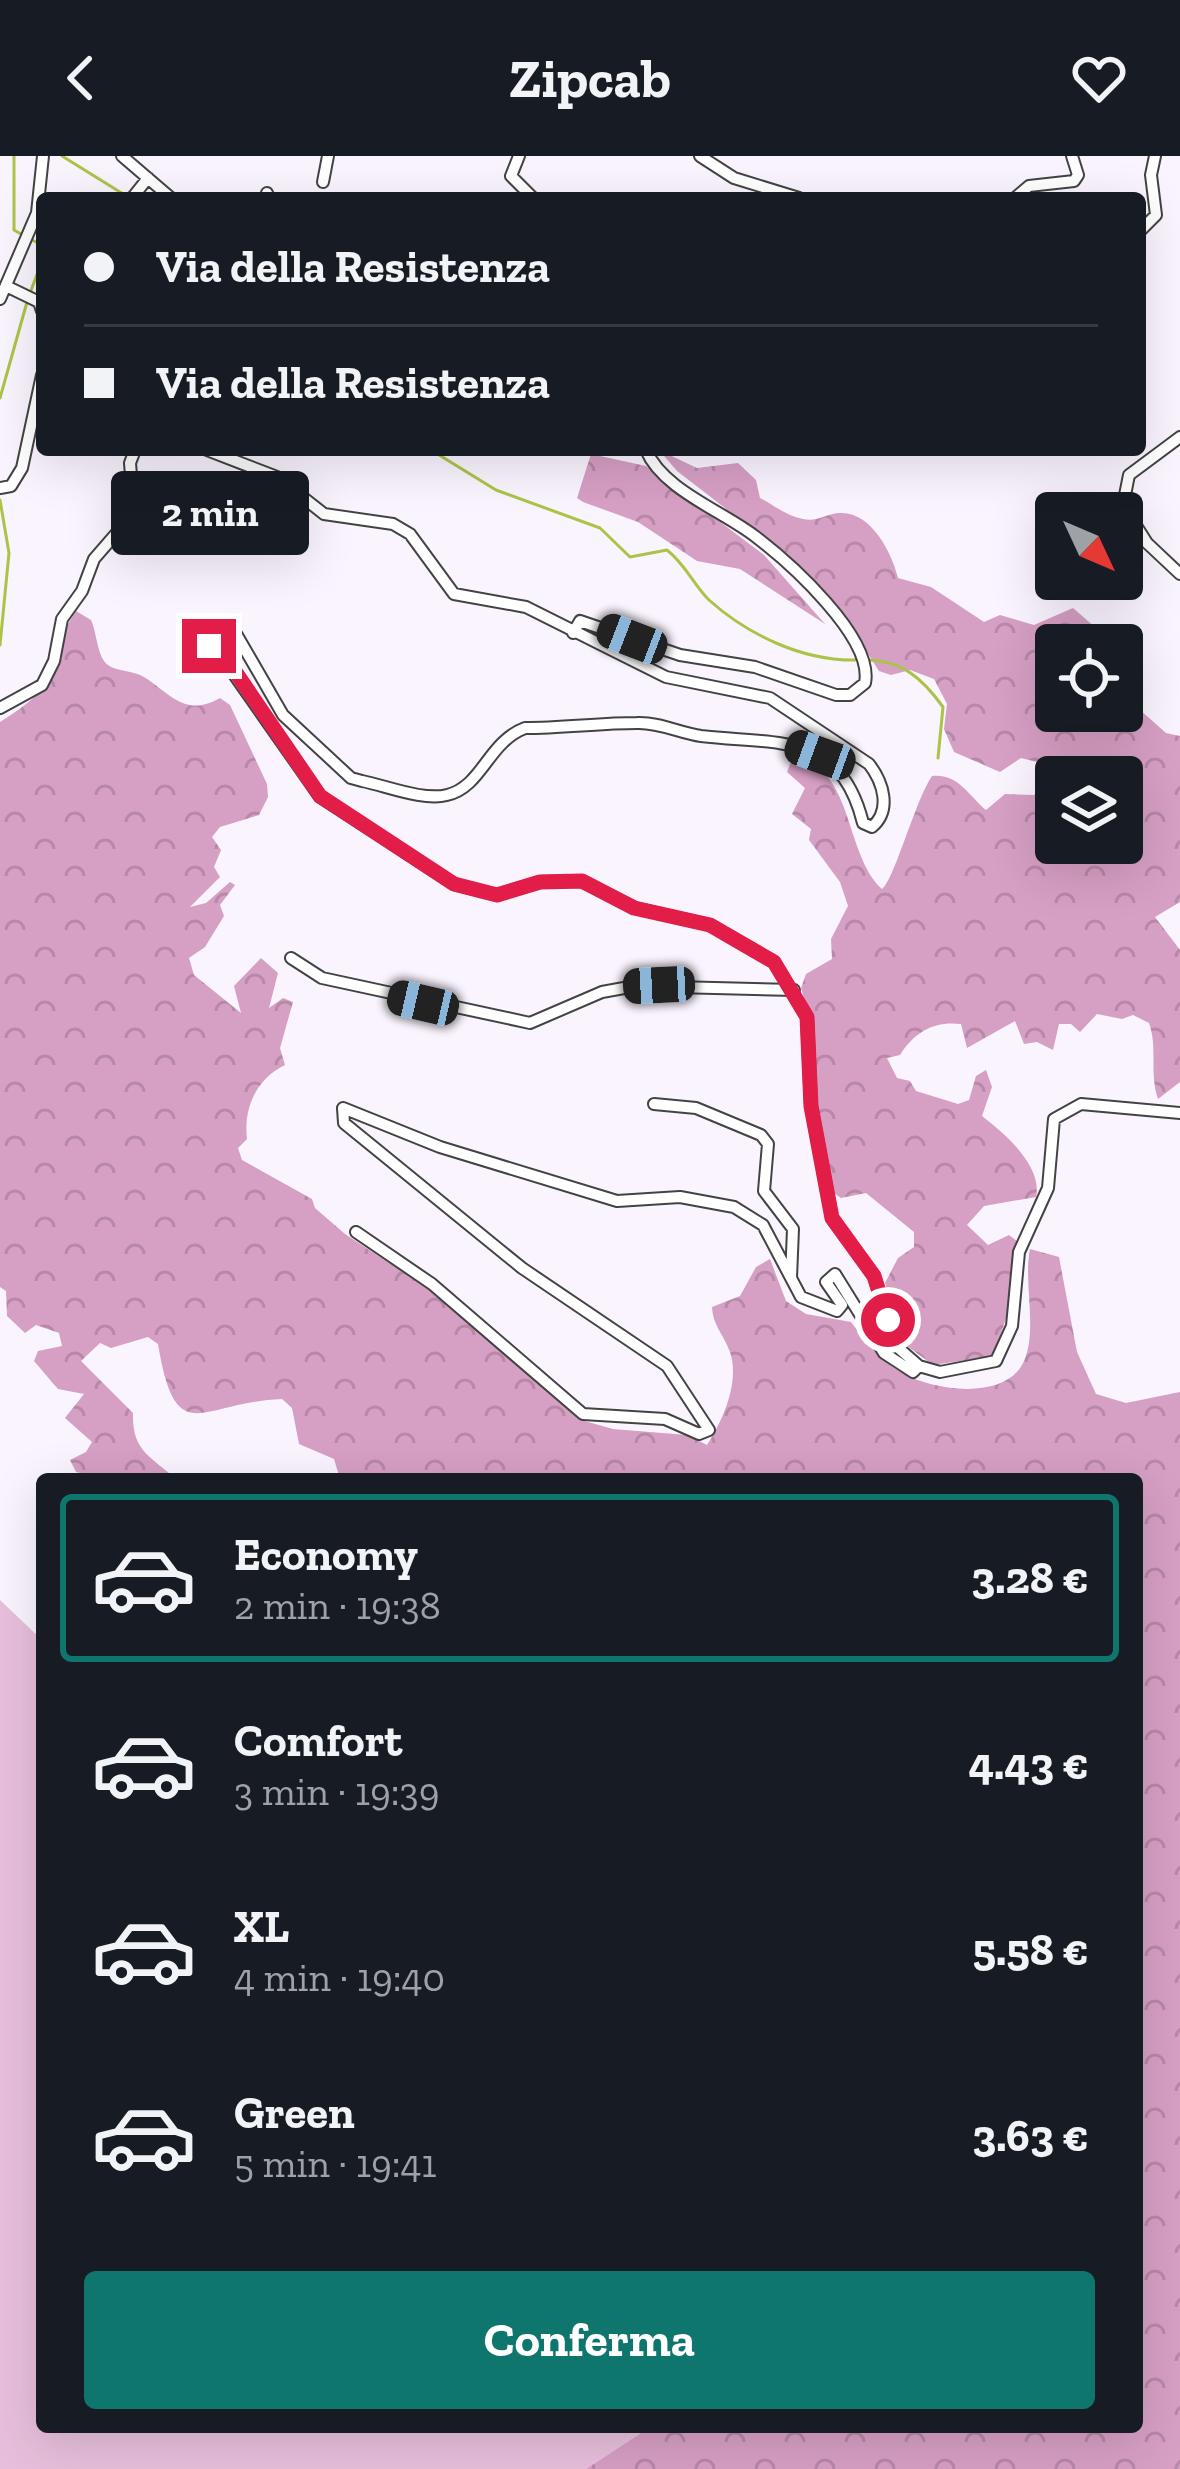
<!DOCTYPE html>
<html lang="it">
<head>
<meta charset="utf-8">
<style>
	:root { --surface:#171b24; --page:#20242c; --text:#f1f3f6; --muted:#9ea1a6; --line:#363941; --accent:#0f766e }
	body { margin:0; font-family:"Zilla Slab",serif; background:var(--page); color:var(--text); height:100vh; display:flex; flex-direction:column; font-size:45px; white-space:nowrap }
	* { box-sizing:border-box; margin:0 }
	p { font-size:39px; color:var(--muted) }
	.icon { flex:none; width:66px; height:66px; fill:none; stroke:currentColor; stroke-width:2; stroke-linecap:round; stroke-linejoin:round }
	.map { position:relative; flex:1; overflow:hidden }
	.side { position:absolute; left:36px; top:1317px; width:1107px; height:960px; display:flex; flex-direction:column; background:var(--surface); border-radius:12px; box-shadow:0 12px 48px #0002 }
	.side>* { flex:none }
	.guide { position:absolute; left:36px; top:36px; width:1110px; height:264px; border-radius:12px; box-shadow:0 12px 48px #0002; display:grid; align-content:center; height:264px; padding:0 48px; background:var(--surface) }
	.needle { width:78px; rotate:134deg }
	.fabs { position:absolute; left:1035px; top:336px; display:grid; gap:24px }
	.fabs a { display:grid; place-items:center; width:108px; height:108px; border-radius:12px; background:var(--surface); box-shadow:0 12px 48px #0002; font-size:60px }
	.end { position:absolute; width:54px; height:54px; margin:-27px; border:15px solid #e11d48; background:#fff; box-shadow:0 0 0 6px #fff }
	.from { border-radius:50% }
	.bubble { position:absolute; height:84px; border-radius:12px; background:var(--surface); box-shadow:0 12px 48px #0002; font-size:39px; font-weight:700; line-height:84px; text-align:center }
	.car { position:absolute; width:36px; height:72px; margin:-36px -18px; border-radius:15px; box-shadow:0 0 9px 3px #0007; background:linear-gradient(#222 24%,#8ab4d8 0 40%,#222 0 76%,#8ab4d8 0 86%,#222 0) }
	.guide b { display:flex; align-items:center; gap:42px; height:114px; font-size:45px }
	.guide b+b { border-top:3px solid var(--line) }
	.guide i { width:30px; height:30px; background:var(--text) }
	ul { padding:21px 0 0; list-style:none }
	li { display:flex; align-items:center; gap:36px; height:168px; margin:0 24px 18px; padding:0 24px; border:6px solid transparent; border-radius:12px }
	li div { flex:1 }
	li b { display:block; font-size:45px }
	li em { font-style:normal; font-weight:700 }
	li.on { border-color:var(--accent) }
	li>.icon { width:108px; height:108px; stroke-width:1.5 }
	.cta { display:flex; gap:24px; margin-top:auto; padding:24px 48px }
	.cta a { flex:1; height:138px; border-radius:12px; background:var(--accent); color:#fff; font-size:48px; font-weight:700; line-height:138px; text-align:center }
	header { display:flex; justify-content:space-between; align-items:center; height:156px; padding:0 48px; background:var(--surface); font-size:54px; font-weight:700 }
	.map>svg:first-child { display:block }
	.grass { fill:#e7bfdc }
	.forest { fill:url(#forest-crowns); fill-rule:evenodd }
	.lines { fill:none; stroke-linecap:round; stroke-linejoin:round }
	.stream { stroke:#adc348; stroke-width:3 }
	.minor-casing { stroke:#434343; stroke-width:14 }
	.minor { stroke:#fff; stroke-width:10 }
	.route { stroke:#e11d48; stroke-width:15 }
</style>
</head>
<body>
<header><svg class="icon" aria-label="back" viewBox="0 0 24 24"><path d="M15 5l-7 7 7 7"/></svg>Zipcab<svg class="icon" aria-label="heart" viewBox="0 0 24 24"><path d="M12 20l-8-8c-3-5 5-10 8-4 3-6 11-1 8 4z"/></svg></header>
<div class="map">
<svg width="1180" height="2313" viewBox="0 0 1180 2313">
	<defs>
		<pattern id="forest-crowns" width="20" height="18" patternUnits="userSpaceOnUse" patternTransform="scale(3)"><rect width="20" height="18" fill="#d69fc4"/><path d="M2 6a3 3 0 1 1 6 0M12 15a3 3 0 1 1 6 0" fill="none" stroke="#b788a7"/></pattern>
	</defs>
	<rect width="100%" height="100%" fill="#faf4fe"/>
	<!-- grass -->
	<path class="grass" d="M0,1444L42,1484V2271H650L586,2313H0Z"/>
	<!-- forest -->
	<path class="forest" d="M659,294L697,312L738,307L756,324L760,342C773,349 787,360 803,363C818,366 825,358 839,357C872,355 892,398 898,422L931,431L984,466L1000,459L1034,469L1073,452L1096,472L1089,481L1058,485L1042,495L1056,510V555H1122V547L1131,546L1166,577L1180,580V746L1155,761L1180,794V926L1158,943C1149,917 1158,892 1149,867L1133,859L1122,863L1097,858L1080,876L1071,868H1059L1053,894L1037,886L1024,888L1015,865L967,892L961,868C935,865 915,875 900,899L887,902L897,922L910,925L916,935L958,948L969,944L976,920L986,914L992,931L982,960C1004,977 1043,1010 1036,1041L984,1050L967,1069L988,1089L1009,1079L1017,1085L1009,1154L993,1200L933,1209L903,1187L885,1127L898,1102L914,1091V1076L866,1037L841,1042L831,1035L814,941L815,879L801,832L806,818L832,803L831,783L848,750L840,726L809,684L811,673L792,658L805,632L787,616L794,598C855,615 844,698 882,733C894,725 915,645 932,620C958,617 969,640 986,654L1005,638L1034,639L1042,631L1045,608L1021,602L1000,616L954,596L944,573L947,548L934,523L910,514L891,519L879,515L861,487L765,383L677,315ZM1056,621H1122V687H1056Z
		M591,298L646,310L764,399L825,468L740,413L697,405L638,366L583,346L577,342Z
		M76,455L91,464C97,477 97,501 108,509C117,516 133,514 144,521C171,538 185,562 220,542L230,549L267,628L268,641L259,659L220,671L212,681L221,694L214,711L220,721L190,751L206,747L230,726L235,729L220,749L224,760L205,791L189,802L194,819L241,857L234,830L261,802L278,817L269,852L283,842L293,846L280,892L285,909C257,922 243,952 247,983L238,992L242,1004L312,1043L315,1052L345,1078L433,1136L581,1264L613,1273L687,1279L707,1289C723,1264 740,1226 730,1196C724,1179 713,1170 712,1151L740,1140L756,1111L770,1103L786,1145L806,1158L851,1166C867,1187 880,1205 904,1218C935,1235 1007,1245 1024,1205C1038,1172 1023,1128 1030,1093L1059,1101L1077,1196L1096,1238L1126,1247L1180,1236V2313H586L650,2271H1137V1323H340L334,1303L299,1288L292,1252L282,1243C200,1246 176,1296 158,1188L148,1181L111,1192L100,1187L81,1205L133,1257C132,1296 151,1300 176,1323C142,1323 106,1324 76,1316L70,1304L86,1296L92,1286L65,1262L84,1238L58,1233L34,1205L38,1195L62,1190L59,1177L36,1169L25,1177L7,1160L6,1135L0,1131V566C75,520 39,511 76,455Z"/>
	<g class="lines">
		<!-- stream -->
		<path class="stream" d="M14,0V74L21,78
			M62,0L128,41
			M30,83L40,88L41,108L30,137
			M0,242L27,146
			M431,294L496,334L600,372L630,401L667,394C686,409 693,428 709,444C748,479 803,505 855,504
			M0,344L9,397L0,489
			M865,504C902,504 922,522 943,551L938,602"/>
		<defs>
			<path id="minor" d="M122,0L171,42
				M519,0L511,20L533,42
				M700,0L734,22L799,42
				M323,26L328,0
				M267,37L269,42
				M132,42L148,22
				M1015,42L1029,30L1074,25L1078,19L1072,0
				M1140,75L1156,59L1151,19L1155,0
				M6,130L39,146L42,155
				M0,143L37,57L43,0
				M1180,281L1129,319L1123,349L1147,387L1180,418
				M207,294L277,321L324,358L393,368L410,378L454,438L526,451L666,521L770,542L869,608C883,626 892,654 872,671L863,667C840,575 778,589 701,580C680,577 659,566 637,567C600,567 563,572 525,572C488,586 482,631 447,639C423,645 387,630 362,625L351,622L283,559L235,476L212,470L207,480L320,641L454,728L497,739L540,726L582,725L635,752L710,769L774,806L807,861L811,950L832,1062L874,1120L895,1189L919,1210L940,1216L996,1205L1012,1170L1019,1096L1048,1032L1054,963L1081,948L1180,957
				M0,332L11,330L22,312L42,219
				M573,477L580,465L680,499L755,511L836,539H850L865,527C874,482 790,407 756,381C723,355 663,334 646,294
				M0,552L42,529L54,505L62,463L82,435L94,403L134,357L130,307L135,294
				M291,802L322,822L530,867L602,836L635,830L794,834
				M654,948L696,952L761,979L768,988L764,1035L793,1073L791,1122
				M356,1076L432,1128L583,1258L665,1263L699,1278L709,1274L667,1210L522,1112L344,967L343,952L440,991L617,1045L680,1041L734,1051L763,1069L801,1141L837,1155L842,1149L826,1126L835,1118L884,1197L913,1216L919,1210"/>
		</defs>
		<!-- minor casing -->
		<use href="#minor" class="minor-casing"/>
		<!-- minor -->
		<use href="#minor" class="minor"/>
	</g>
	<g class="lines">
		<!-- route -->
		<path class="route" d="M209,490L230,508L320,640L454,728L497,739L540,726L582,725L634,752L710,769L774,806L807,861L811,950L832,1062L874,1120L888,1164"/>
	</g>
</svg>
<div class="fabs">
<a><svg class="needle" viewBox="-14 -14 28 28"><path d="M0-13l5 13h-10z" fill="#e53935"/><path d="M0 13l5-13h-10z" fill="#9ea1a6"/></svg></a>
<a><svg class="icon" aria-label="locate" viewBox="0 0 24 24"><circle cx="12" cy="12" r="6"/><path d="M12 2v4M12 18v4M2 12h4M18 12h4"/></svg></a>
<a><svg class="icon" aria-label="layers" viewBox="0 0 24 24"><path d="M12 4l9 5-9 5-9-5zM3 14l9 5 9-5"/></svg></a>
</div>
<i class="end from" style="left:888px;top:1164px"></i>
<i class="end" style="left:209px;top:490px"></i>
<div class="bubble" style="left:111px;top:315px;width:198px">2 min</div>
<i class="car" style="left:632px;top:483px;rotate:291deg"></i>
<i class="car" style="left:820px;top:599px;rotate:290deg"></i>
<i class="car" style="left:659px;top:829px;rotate:267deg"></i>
<i class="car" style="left:423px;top:847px;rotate:283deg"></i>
<div class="guide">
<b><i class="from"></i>Via della Resistenza</b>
<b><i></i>Via della Resistenza</b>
</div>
<section class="side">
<ul>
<li class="on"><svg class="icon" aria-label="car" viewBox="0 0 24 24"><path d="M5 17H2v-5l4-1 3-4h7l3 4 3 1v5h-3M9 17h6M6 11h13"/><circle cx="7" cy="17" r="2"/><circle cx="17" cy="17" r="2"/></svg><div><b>Economy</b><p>2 min · 19:38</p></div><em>3.28 €</em></li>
<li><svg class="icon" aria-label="car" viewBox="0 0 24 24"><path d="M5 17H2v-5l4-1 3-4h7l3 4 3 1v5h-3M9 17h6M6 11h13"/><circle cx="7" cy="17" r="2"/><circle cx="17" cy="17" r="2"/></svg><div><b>Comfort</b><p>3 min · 19:39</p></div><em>4.43 €</em></li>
<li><svg class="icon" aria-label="car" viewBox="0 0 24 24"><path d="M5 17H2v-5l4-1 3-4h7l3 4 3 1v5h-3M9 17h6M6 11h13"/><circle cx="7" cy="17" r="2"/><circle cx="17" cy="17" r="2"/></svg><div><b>XL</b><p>4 min · 19:40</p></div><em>5.58 €</em></li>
<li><svg class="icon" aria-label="car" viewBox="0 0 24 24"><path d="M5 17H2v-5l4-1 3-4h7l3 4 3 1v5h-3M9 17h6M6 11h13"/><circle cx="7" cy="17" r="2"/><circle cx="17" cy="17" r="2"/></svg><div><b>Green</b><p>5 min · 19:41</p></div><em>3.63 €</em></li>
</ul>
<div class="cta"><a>Conferma</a></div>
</section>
</div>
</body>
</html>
